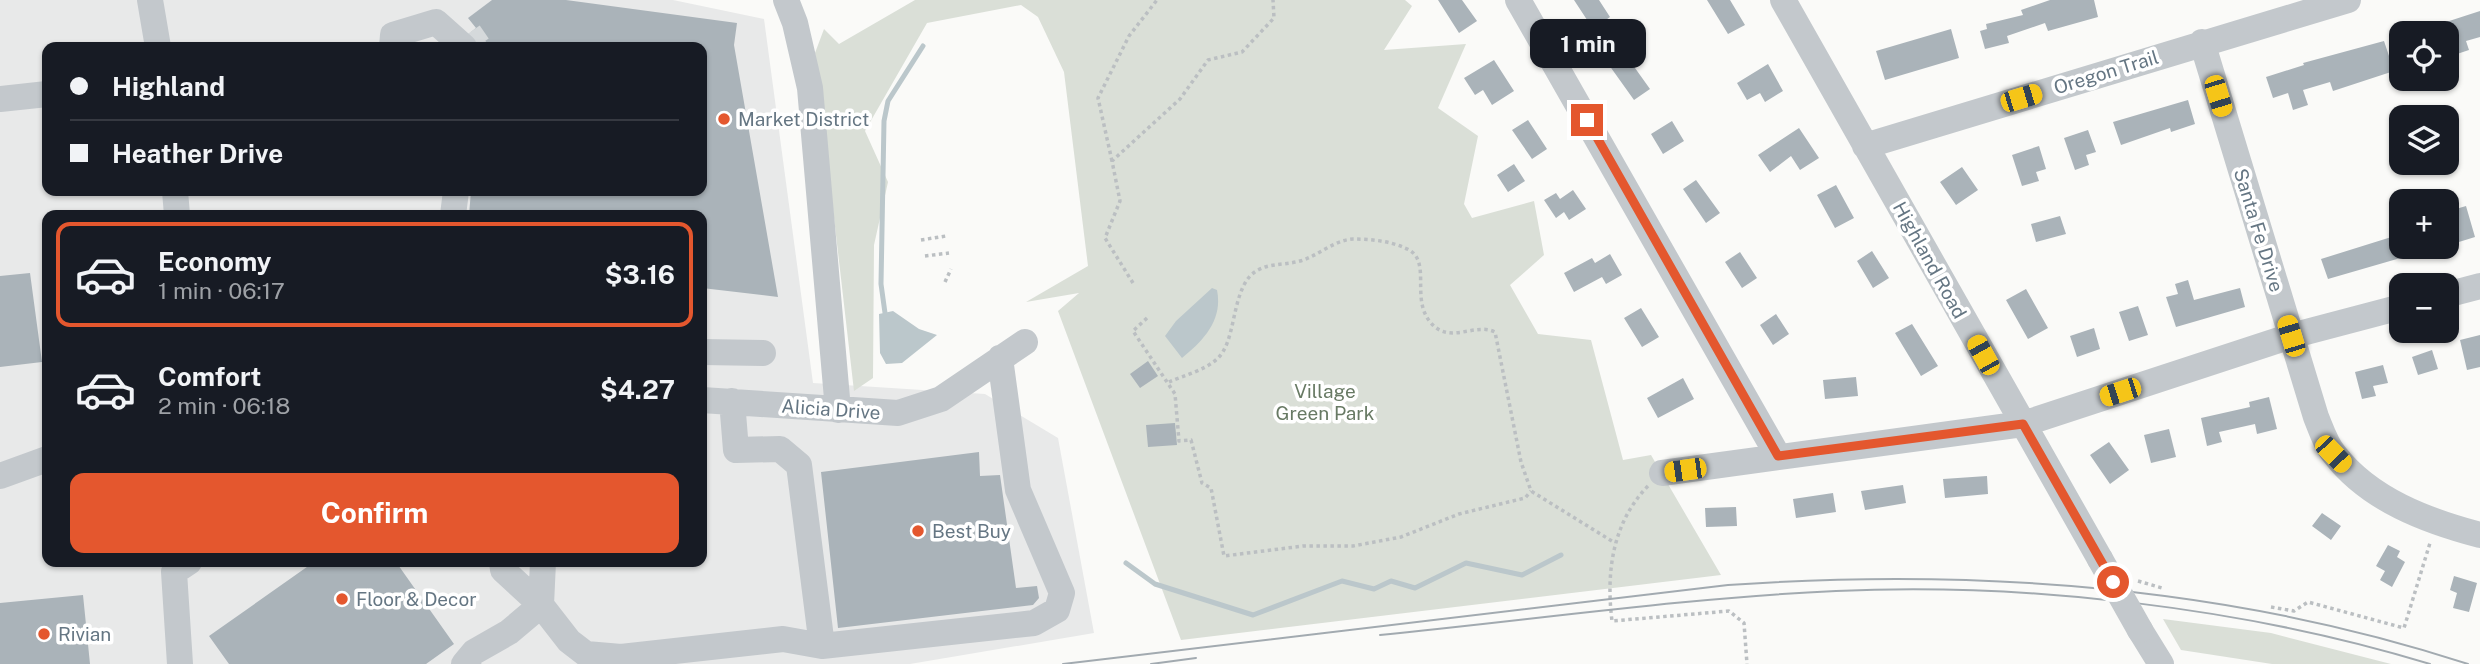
<!DOCTYPE html>
<html lang="en">
<head>
<meta charset="utf-8">
<style>
	:root { --surface:#171b24; --page:#20242c; --text:#f1f3f6; --muted:#9ea1a6; --line:#363941; --accent:#e4572e }
	body { margin:0; font-family:"Public Sans",sans-serif; background:var(--page); color:var(--text); height:100vh; display:flex; flex-direction:column; font-size:26px; white-space:nowrap }
	* { box-sizing:border-box; margin:0 }
	p { font-size:23px; color:var(--muted) }
	.icon { flex:none; width:38px; height:38px; fill:none; stroke:currentColor; stroke-width:2; stroke-linecap:round; stroke-linejoin:round }
	.map { position:relative; flex:1; overflow:hidden }
	.details { position:absolute; left:42px; top:210px; width:665px; height:357px; display:flex; flex-direction:column; background:var(--surface); border-radius:14px; box-shadow:0 2px 5px #0004 }
	.details>* { flex:none }
	.top-card { position:absolute; left:42px; top:42px; width:665px; height:154px; border-radius:14px; box-shadow:0 2px 5px #0004; display:grid; align-content:center; height:154px; padding:0 28px; background:var(--surface) }
	.controls { position:absolute; left:2389px; top:21px; display:grid; gap:14px }
	.controls a { display:grid; place-items:center; width:70px; height:70px; border-radius:14px; background:var(--surface); box-shadow:0 2px 5px #0004; font-size:35px }
	.end { position:absolute; width:32px; height:32px; margin:-16px; border:9px solid #e4572e; background:#fff; box-shadow:0 0 0 4px #fff }
	.from { border-radius:50% }
	.bubble { position:absolute; height:49px; border-radius:14px; background:var(--surface); box-shadow:0 2px 5px #0004; font-size:23px; font-weight:700; line-height:49px; text-align:center }
	.car { position:absolute; width:21px; height:42px; margin:-21px -10px; border-radius:9px; box-shadow:0 0 5px 2px #0007; background:linear-gradient(#f5c518 24%,#345 0 40%,#f5c518 0 76%,#345 0 86%,#f5c518 0) }
	.top-card b { display:flex; align-items:center; gap:24px; height:66px; font-size:26px }
	.top-card b+b { border-top:2px solid var(--line) }
	.top-card i { width:18px; height:18px; background:var(--text) }
	ul { padding:12px 0 0; list-style:none }
	li { display:flex; align-items:center; gap:21px; height:105px; margin:0 14px 10px; padding:0 14px; border:4px solid transparent; border-radius:14px }
	li div { flex:1 }
	li b { display:block; font-size:26px }
	li em { font-style:normal; font-weight:700 }
	li.selected { border-color:var(--accent) }
	li>.icon { width:63px; height:63px; stroke-width:1.5 }
	.button { display:flex; gap:14px; margin-top:auto; padding:14px 28px }
	.button a { flex:1; height:80px; border-radius:14px; background:var(--accent); color:#fff; font-size:28px; font-weight:700; line-height:80px; text-align:center }
	.map>svg:first-child { display:block }
	.built { fill:#e8e9e9; fill-rule:evenodd }
	.green { fill:#dadfd7 }
	.water { fill:#bbc7cb }
	.lines { fill:none; stroke-linecap:round; stroke-linejoin:round }
	.stream { stroke:#bbc7cb; stroke-width:5 }
	.building { fill:#aab3b9 }
	.minor-tunnel { stroke:#d5d9db; stroke-width:26; stroke-dasharray:26 13; stroke-linecap:butt }
	.path { stroke:#bbbfc2; stroke-width:3.5; stroke-dasharray:3.5 3.5; stroke-linecap:butt }
	.minor { stroke:#c3c8cc; stroke-width:26 }
	.tram { stroke:#a2aab0; stroke-width:2 }
	.minor-bridge { stroke:#c3c8cc; stroke-width:26 }
	.route { stroke:#e4572e; stroke-width:9 }
	.poi-dot { fill:#e4572e; stroke:#fff; stroke-width:2.5 }
	.labels { text-anchor:middle; dominant-baseline:central; stroke-width:7; stroke-linejoin:round; paint-order:stroke }
	.street-label { font-size:19px; fill:#657683; stroke:#fff }
	.poi-label { font-size:19px; fill:#657683; stroke:#fff; text-anchor:start }
	.park-label { font-size:19px; fill:#687a64; stroke:#fff }
</style>
</head>
<body>
<div class="map">
<svg width="2480" height="664" viewBox="0 0 2480 664">
	<rect width="100%" height="100%" fill="#fafaf8"/>
	<!-- built -->
	<path class="built" d="M0,0H673L764,19L813,383L985,394L1058,438L1094,633L910,664H0ZM47,47H702V191H47ZM47,215H702V562H47Z"/>
	<!-- green -->
	<path class="green" d="M915,0H1405L1412,6L1384,50L1466,44L1438,108L1478,136L1464,204L1472,218L1534,201L1544,255L1510,285L1538,334L1591,340L1623,460L1651,455L1721,575L1181,640L1058,311L1079,293L1026,302L1088,266L1064,72L1038,17L1021,5L927,23L865,131L888,182L874,245L873,378L854,391L815,53L824,29L839,44Z
		M2163,619L2271,633L2391,664H2272L2181,650Z"/>
	<!-- water -->
	<path class="water" d="M1212,288L1217,290C1223,320 1204,340 1182,358L1165,336L1176,321Z
		M893,311L919,329L937,335L902,363L886,364L880,353L879,314Z"/>
	<g class="lines">
		<!-- stream -->
		<path class="stream" d="M885,313L881,284L884,121L888,101L923,46
			M1126,563L1155,584L1253,615L1342,581L1374,589L1391,581L1415,588L1466,563L1522,575L1561,555"/>
	</g>
	<!-- building -->
	<path class="building" d="M492,0H566L737,23L734,45L778,297L702,288V215H469L471,191H702V47H491L485,41L479,46L471,32L476,28L468,18Z
		M1438,0H1462L1477,21L1459,33Z
		M1574,0H1599L1610,17L1593,29Z
		M1707,0H1730L1745,25L1728,34Z
		M2050,0H2094L2098,17L2048,31L2045,23L2007,36L2009,43L1985,49L1980,31L1987,29L1986,24L2023,15L2021,10Z
		M2480,11V37L2466,41L2469,50L2454,55L2443,23Z
		M1951,29L1959,58L1885,80L1876,51Z
		M2384,41L2394,71L2333,91L2330,82L2303,90L2308,105L2293,110L2288,93L2273,98L2266,77L2304,65L2303,63Z
		M1625,54L1650,89L1634,100L1609,65Z
		M1494,60L1514,91L1492,105L1483,90L1475,95L1464,78Z
		M1768,64L1783,91L1765,102L1760,93L1747,100L1737,83Z
		M2188,100L2195,124L2171,132L2170,128L2121,145L2113,122Z
		M1528,120L1547,149L1532,159L1512,130Z
		M1672,121L1684,141L1663,154L1651,134Z
		M1799,128L1819,158L1800,170L1791,156L1770,172L1758,155Z
		M2088,130L2096,152L2086,155L2089,165L2075,170L2064,138Z
		M2039,146L2046,169L2036,172L2039,181L2022,186L2012,155Z
		M1514,164L1525,181L1508,192L1497,175Z
		M1962,167L1978,190L1956,205L1940,182Z
		M1696,180L1720,213L1706,223L1683,189Z
		M1836,185L1854,218L1835,228L1817,195Z
		M1573,190L1586,209L1569,220L1564,212L1556,218L1544,200L1556,193L1560,199Z
		M2466,206L2475,237L2446,246V223L2452,221L2449,211Z
		M2060,216L2066,234L2036,242L2031,224Z
		M2401,234V247H2428V250L2328,279L2321,259Z
		M1872,251L1889,278L1873,288L1857,261Z
		M1740,252L1757,278L1742,288L1725,262Z
		M1610,254L1622,275L1606,284L1602,277L1574,292L1564,273L1592,258L1595,263Z
		M30,273L42,362L0,367V276Z
		M2188,280L2194,300L2240,288L2245,307L2176,327L2166,297L2178,294L2175,284Z
		M2026,289L2048,328L2028,339L2006,300Z
		M2138,306L2148,335L2129,341L2119,312Z
		M1641,308L1659,337L1642,347L1624,318Z
		M1776,314L1789,334L1773,345L1760,325Z
		M1912,324L1938,366L1921,376L1895,333Z
		M2094,328L2100,349L2077,357L2070,336Z
		M2480,335V367L2467,370L2460,340Z
		M2432,350L2438,369L2418,375L2412,357Z
		M1148,361L1158,376L1140,388L1130,374Z
		M2383,365L2388,383L2373,386L2376,396L2362,399L2355,372Z
		M1856,377L1858,396L1825,399L1823,380Z
		M1683,378L1694,399L1658,418L1647,398Z
		M2269,397L2277,429L2257,434L2255,424L2219,432L2222,442L2207,446L2201,418L2250,407L2249,402Z
		M1175,423L1177,445L1148,447L1146,425Z
		M2169,429L2176,457L2151,463L2144,435Z
		M2109,442L2129,470L2110,484L2090,455Z
		M979,452L980,476L1000,475L1016,588L1037,586L1039,598L1033,605L838,628L821,472Z
		M1987,476L1988,494L1945,498L1943,479Z
		M1903,485L1906,503L1865,510L1861,491Z
		M1833,493L1836,512L1796,518L1793,499Z
		M1736,507L1737,526L1706,527L1705,508Z
		M2322,513L2341,526L2331,540L2312,526Z
		M2388,545L2400,551L2397,557L2405,562L2392,587L2380,580L2385,571L2376,566Z
		M314,562H396L454,644L426,664H229L209,636Z
		M2454,576L2477,583L2469,612L2453,608L2457,593L2450,590Z
		M83,595L90,664H0V603Z"/>
	<g class="lines">
		<!-- minor-tunnel -->
		<path class="minor-tunnel" d="M469,33L478,46"/>
		<!-- path -->
		<path class="path" d="M123,47L137,46
			M1112,161L1098,98L1129,36L1157,0
			M921,240L946,236
			M925,256L949,253
			M945,282L951,269
			M1133,283L1105,238L1120,201L1112,161L1180,99L1208,60L1242,52L1274,18L1273,0
			M1147,318L1133,331L1175,394L1179,441L1191,440L1202,483L1211,488L1224,556L1303,546H1353L1401,537L1459,514L1525,498L1531,491
			M1169,382C1183,376 1205,370 1217,359C1236,342 1231,298 1250,276C1264,262 1282,266 1300,261C1318,256 1334,240 1353,239C1370,239 1390,241 1405,248C1434,259 1409,298 1431,323C1450,345 1475,322 1495,332L1521,462L1531,491L1615,543
			M1648,486C1612,523 1606,573 1612,621L1729,611L1744,623L1747,664
			M2138,581L2162,588
			M2271,607L2294,611L2308,602L2404,628L2430,543"/>
		<!-- minor -->
		<path class="minor" d="M150,0L158,47
			M786,0L795,23L810,88L838,410
			M1518,0L1778,456
			M1783,0L2100,559
			M2202,42L2316,417C2321,429 2326,445 2335,455C2370,500 2427,521 2480,535
			M392,47L393,35L436,22L464,47
			M0,99L47,94
			M1865,146L2348,0
			M175,191L177,215
			M453,215L456,191
			M2446,295L2480,286
			M702,352L763,353
			M702,400L898,413L941,399L1025,342
			M732,401L736,450L780,449L799,465L822,646L1034,623L1057,610L1062,593L1018,490L1000,358
			M1662,473L2023,424L2291,336L2401,307
			M0,476L47,459
			M543,562L541,605L569,641L586,654L621,657L783,639L822,646
			M2140,630L2161,664
			M180,664L174,572L189,562
			M464,664L474,652L509,632L541,605L503,570L502,562"/>
		<!-- tram -->
		<path class="tram" d="M1380,635C1532,620 1683,598 1836,591C2027,582 2247,608 2430,664
			M1063,664L1728,585C1976,568 2230,586 2468,664
			M1151,664L1196,658"/>
		<!-- minor-bridge -->
		<path class="minor-bridge" d="M2100,559L2140,630"/>
	</g>
	<g class="lines">
		<!-- route -->
		<path class="route" d="M1587,120L1778,456L2023,424L2113,582"/>
	</g>
	<!-- markers -->
	<g class="poi-dot">
		<circle cx="724" cy="119" r="7"/>
		<circle cx="918" cy="531" r="7"/>
		<circle cx="342" cy="599" r="7"/>
		<circle cx="44" cy="634" r="7"/>
	</g>
	<g class="labels">
		<!-- street labels -->
		<g class="street-label">
			<text transform="translate(2106 72) rotate(-17)">Oregon Trail</text>
			<text transform="translate(2259 230) rotate(73)">Santa Fe Drive</text>
			<text transform="translate(1930 260) rotate(61)">Highland Road</text>
			<text transform="translate(831 409) rotate(4)">Alicia Drive</text>
		</g>
		<!-- poi labels -->
		<g class="poi-label">
			<text x="738" y="119">Market District</text>
			<text x="932" y="531">Best Buy</text>
			<text x="356" y="599">Floor &amp; Decor</text>
			<text x="58" y="634">Rivian</text>
		</g>
		<!-- park labels -->
		<g class="park-label">
			<text x="1325" y="391">Village<tspan x="1325" dy="22">Green Park</tspan></text>
		</g>
	</g>
</svg>
<div class="controls">
<a><svg class="icon" aria-label="locate" viewBox="0 0 24 24"><circle cx="12" cy="12" r="6"/><path d="M12 2v4M12 18v4M2 12h4M18 12h4"/></svg></a>
<a><svg class="icon" aria-label="layers" viewBox="0 0 24 24"><path d="M12 4l9 5-9 5-9-5zM3 14l9 5 9-5"/></svg></a>
<a>+</a>
<a>−</a>
</div>
<i class="end from" style="left:2113px;top:582px"></i>
<i class="end" style="left:1587px;top:120px"></i>
<div class="bubble" style="left:1530px;top:19px;width:116px">1 min</div>
<i class="car" style="left:2218px;top:96px;rotate:163deg"></i>
<i class="car" style="left:2021px;top:98px;rotate:73deg"></i>
<i class="car" style="left:2291px;top:336px;rotate:343deg"></i>
<i class="car" style="left:1983px;top:355px;rotate:331deg"></i>
<i class="car" style="left:2120px;top:392px;rotate:252deg"></i>
<i class="car" style="left:2333px;top:454px;rotate:136deg"></i>
<i class="car" style="left:1685px;top:470px;rotate:262deg"></i>
<div class="top-card">
<b><i class="from"></i>Highland</b>
<b><i></i>Heather Drive</b>
</div>
<section class="details">
<ul>
<li class="selected"><svg class="icon" aria-label="car" viewBox="0 0 24 24"><path d="M5 17H2v-5l4-1 3-4h7l3 4 3 1v5h-3M9 17h6M6 11h13"/><circle cx="7" cy="17" r="2"/><circle cx="17" cy="17" r="2"/></svg><div><b>Economy</b><p>1 min · 06:17</p></div><em>$3.16</em></li>
<li><svg class="icon" aria-label="car" viewBox="0 0 24 24"><path d="M5 17H2v-5l4-1 3-4h7l3 4 3 1v5h-3M9 17h6M6 11h13"/><circle cx="7" cy="17" r="2"/><circle cx="17" cy="17" r="2"/></svg><div><b>Comfort</b><p>2 min · 06:18</p></div><em>$4.27</em></li>
</ul>
<div class="button"><a>Confirm</a></div>
</section>
</div>
</body>
</html>
